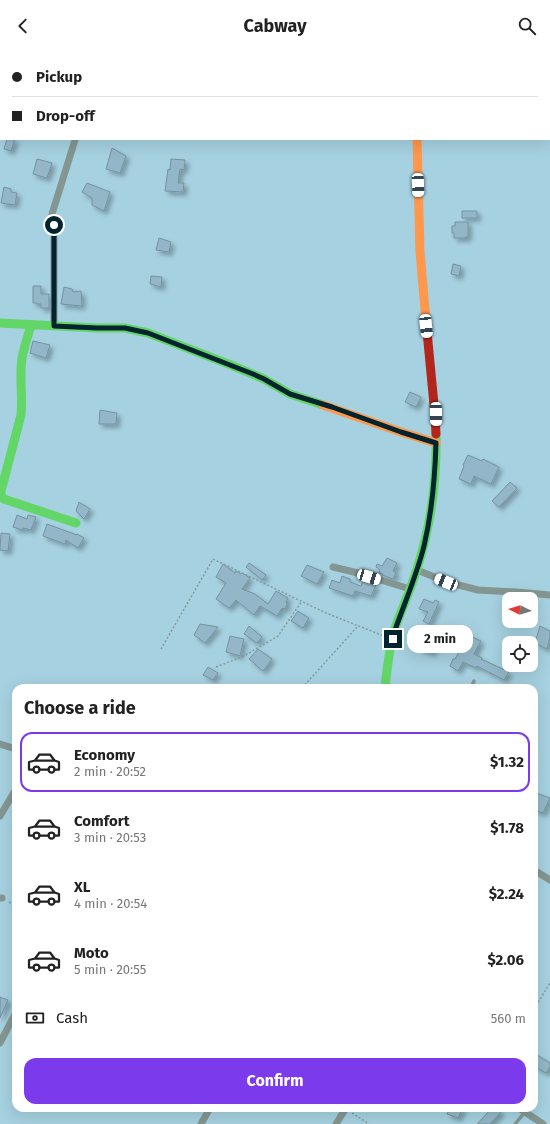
<!DOCTYPE html>
<html lang="en">
<head>
<meta charset="utf-8">
<style>
	:root { --surface:#fff; --page:#f6f6f6; --text:#222; --muted:#767676; --line:#e0e0e0; --accent:#7c3aed }
	body { margin:0; font-family:"Fira Sans",sans-serif; background:var(--page); color:var(--text); height:100vh; display:flex; flex-direction:column; font-size:15px; white-space:nowrap }
	* { box-sizing:border-box; margin:0 }
	p { font-size:13px; color:var(--muted) }
	.icon { flex:none; width:22px; height:22px; fill:none; stroke:currentColor; stroke-width:2; stroke-linecap:round; stroke-linejoin:round }
	.map { position:relative; flex:1; overflow:hidden }
	.sheet { position:absolute; left:12px; top:632px; width:526px; height:428px; display:flex; flex-direction:column; background:var(--surface); border-radius:12px; box-shadow:0 4px 16px #0002 }
	.sheet>* { flex:none }
	.top-card { position:absolute; left:0px; top:0px; width:550px; height:88px; box-shadow:0 4px 16px #0002; display:grid; align-content:center; height:88px; padding:0 12px; background:var(--surface) }
	.needle { width:26px; rotate:275deg }
	.fabs { position:absolute; left:502px; top:540px; display:grid; gap:8px }
	.fabs a { display:grid; place-items:center; width:36px; height:36px; border-radius:8px; background:var(--surface); box-shadow:0 4px 16px #0002; font-size:20px }
	.end { position:absolute; width:18px; height:18px; margin:-9px; border:5px solid #02242e; background:#fff; box-shadow:0 0 0 2px #fff }
	.from { border-radius:50% }
	.bubble { position:absolute; height:28px; border-radius:12px; background:var(--surface); box-shadow:0 4px 16px #0002; font-size:13px; font-weight:700; line-height:28px; text-align:center }
	.car { position:absolute; width:12px; height:24px; margin:-12px -6px; border-radius:5px; box-shadow:0 0 3px 1px #0007; background:linear-gradient(#fff 24%,#345 0 40%,#fff 0 76%,#345 0 86%,#fff 0) }
	.top-card b { display:flex; align-items:center; gap:14px; height:38px; font-size:15px }
	.top-card b+b { border-top:1px solid var(--line) }
	.top-card i { width:10px; height:10px; background:var(--text) }
	ul { padding:0; list-style:none }
	li { display:flex; align-items:center; gap:12px; height:60px; margin:0 8px 6px; padding:0 4px; border:2px solid transparent; border-radius:12px }
	li div { flex:1 }
	li b { display:block; font-size:15px }
	li em { font-style:normal; font-weight:700 }
	li.current { border-color:var(--accent) }
	li>.icon { width:36px; height:36px; stroke-width:1.5 }
	h2 { padding:0 12px; font-size:18px; line-height:48px }
	.pay { display:flex; align-items:center; gap:10px; height:44px; padding:0 12px; font-size:15px }
	.pay p { margin-inline-start:auto }
	.cta { display:flex; gap:8px; margin-top:auto; padding:8px 12px }
	.cta a { flex:1; height:46px; border-radius:12px; background:var(--accent); color:#fff; font-size:16px; font-weight:700; line-height:46px; text-align:center }
	header { display:flex; justify-content:space-between; align-items:center; height:52px; padding:0 12px; background:var(--surface); font-size:18px; font-weight:700 }
	.map>svg:first-child { display:block }
	.lines { fill:none; stroke-linecap:round; stroke-linejoin:round }
	.stream { stroke:#42b0ce; stroke-width:2.5 }
	.building { fill:#93b7c8; stroke:#7593a1; filter:url(#shadow) }
	.path { stroke:#839b9f; stroke-width:1.5; stroke-dasharray:2 2; stroke-linecap:butt }
	.lane { stroke:#849692; stroke-width:3.5 }
	.street { stroke:#849692; stroke-width:7 }
	.fast { stroke:#63d668; stroke-width:9 }
	.slow { stroke:#ff974d; stroke-width:9 }
	.jam { stroke:#b3261e; stroke-width:9 }
	.route { stroke:#02242e; stroke-width:5 }
</style>
</head>
<body>
<header><svg class="icon" aria-label="back" viewBox="0 0 24 24"><path d="M15 5l-7 7 7 7"/></svg>Cabway<svg class="icon" aria-label="search" viewBox="0 0 24 24"><circle cx="10" cy="10" r="6"/><path d="M15 15l6 6"/></svg></header>
<div class="map">
<svg width="550" height="1072" viewBox="0 0 550 1072">
	<defs>
		<filter id="shadow"><feDropShadow dx="3.5" dy="3.5" stdDeviation="2" flood-color="#0004"/></filter>
	</defs>
	<rect width="100%" height="100%" fill="#a6d1e0"/>
	<g class="lines">
		<!-- stream -->
		<path class="stream" d="M442,1L443,0"/>
	</g>
	<!-- building -->
	<path class="building" d="M7,87H15L11,99L4,97Z
		M112,96L126,104L120,121L106,117Z
		M37,107L52,111L47,126L33,122Z
		M171,107L185,108L184,118L180,117L178,131H184L183,140L165,139L168,117L170,118Z
		M87,131L110,140L104,159L92,153V146L82,140Z
		M4,135L11,137V140L17,141L15,153L1,151Z
		M462,159H477V166H462Z
		M455,170H468V185H466V186H454V181H452V174H455Z
		M159,186L171,190L169,200L156,198Z
		M453,212L461,214L459,224L451,222Z
		M151,224L162,225L161,235L150,232Z
		M33,234H41V242H49V256H41V252H37V251H33Z
		M64,235L72,237L73,240L81,239L82,254L61,252Z
		M33,289L50,293L46,306L30,301Z
		M410,340L421,345L416,355L405,350Z
		M100,358L117,361L116,372H99Z
		M468,403L482,409L483,407L499,415L491,432L474,424L471,432L459,427L464,414L463,413Z
		M510,430L517,436L499,455L492,449Z
		M79,450L90,457L84,467L76,459Z
		M17,463L27,467L28,463L36,465L31,478L23,476L22,478L13,475Z
		M47,472L77,483V482L84,486L78,496L66,488L65,492L43,484Z
		M1,481L10,482L8,499L0,498Z
		M387,506L397,511L393,519L396,521L393,527L382,523L383,522L379,521L380,518L376,515L377,512L382,514Z
		M249,511L266,523L262,528L246,515Z
		M223,512L235,521L236,519L241,522L242,521L250,526L242,537L255,542L268,552L276,539L288,546L286,550L287,552L285,557L282,556L277,564L260,554L254,563L236,548L229,556L216,547L226,531L216,525Z
		M307,513L324,520L317,532L301,524Z
		M342,524L350,527V530L361,534L363,529L376,533L371,544L355,539L353,544L329,536L332,528L340,531Z
		M424,547L433,551L435,548L439,550L429,572L423,569L428,560L419,557Z
		M298,559L309,566L303,576L291,569Z
		M200,572L218,575L205,591L194,583Z
		M249,574L262,585L257,591L244,582Z
		M540,574L550,579V585L547,597L535,591Z
		M455,577L481,589L474,602L482,606L481,607L509,620L504,628L477,614L476,616L463,610L458,619L450,614L453,607H455L463,593L450,587Z
		M427,578L439,583L432,601L420,597Z
		M230,584L244,587L240,604L226,600Z
		M258,597L272,607L263,619L249,607Z
		M208,615L218,621L213,628L203,623Z
		M536,741L550,746L543,761L534,758V747Z
		M0,945L8,948L0,966Z
		M534,1001L550,1011V1015L546,1021L534,1014Z
		M450,1056H463L458,1066L447,1062Z
		M492,1056H496L501,1060L490,1072H477Z"/>
	<g class="lines">
		<!-- path -->
		<path class="path" d="M161,597L213,507L326,561L384,584
			M216,615L244,604L278,584L302,549
			M302,636L358,574
			M9,850L16,854
			M534,957L550,931
			M352,1061L369,1072"/>
		<!-- lane -->
		<path class="lane" d="M471,636L474,629
			M515,1072L525,1060"/>
		<!-- street -->
		<path class="street" d="M413,0V1
			M545,1V0
			M549,31L550,33
			M549,50L550,49
			M54,274V173L52,162L75,88
			M333,515L358,521L410,537
			M417,518L447,530L478,538L517,540L550,543
			M0,692L16,697
			M0,764L16,737
			M534,818L550,828
			M0,846H2
			M0,991L16,960
			M519,1056L543,1072
			M201,1072L210,1056
			M336,1072L346,1056"/>
		<!-- fast -->
		<path class="fast" d="M0,271L97,276H125L148,281L231,313L264,327L290,342L323,353
			M31,273C28,284 24,295 22,306C19,325 23,344 21,363L1,439V444L4,447L76,471
			M385,636C387,616 389,596 395,576C402,556 411,537 417,517C431,473 437,427 436,382"/>
		<!-- slow -->
		<path class="slow" d="M417,87L420,200L426,269
			M323,353L401,380L436,391"/>
		<!-- jam -->
		<path class="jam" d="M426,269L435,363L436,382"/>
	</g>
	<g class="lines">
		<!-- route -->
		<path class="route" d="M54,173V274L97,276H125L148,281L253,322L264,327L290,342L332,355L401,380L436,391C435,426 432,460 424,494C417,522 405,550 395,578L393,587"/>
	</g>
</svg>
<div class="fabs">
<a><svg class="needle" viewBox="-14 -14 28 28"><path d="M0-13l5 13h-10z" fill="#e53935"/><path d="M0 13l5-13h-10z" fill="#767676"/></svg></a>
<a><svg class="icon" aria-label="locate" viewBox="0 0 24 24"><circle cx="12" cy="12" r="6"/><path d="M12 2v4M12 18v4M2 12h4M18 12h4"/></svg></a>
</div>
<i class="end from" style="left:54px;top:173px"></i>
<i class="end" style="left:393px;top:587px"></i>
<div class="bubble" style="left:407px;top:573px;width:66px">2 min</div>
<i class="car" style="left:418px;top:133px;rotate:178deg"></i>
<i class="car" style="left:426px;top:274px;rotate:174deg"></i>
<i class="car" style="left:436px;top:362px;rotate:179deg"></i>
<i class="car" style="left:369px;top:525px;rotate:107deg"></i>
<i class="car" style="left:446px;top:530px;rotate:292deg"></i>
<div class="top-card">
<b><i class="from"></i>Pickup</b>
<b><i></i>Drop-off</b>
</div>
<section class="sheet">
<h2>Choose a ride</h2>
<ul>
<li class="current"><svg class="icon" aria-label="car" viewBox="0 0 24 24"><path d="M5 17H2v-5l4-1 3-4h7l3 4 3 1v5h-3M9 17h6M6 11h13"/><circle cx="7" cy="17" r="2"/><circle cx="17" cy="17" r="2"/></svg><div><b>Economy</b><p>2 min · 20:52</p></div><em>$1.32</em></li>
<li><svg class="icon" aria-label="car" viewBox="0 0 24 24"><path d="M5 17H2v-5l4-1 3-4h7l3 4 3 1v5h-3M9 17h6M6 11h13"/><circle cx="7" cy="17" r="2"/><circle cx="17" cy="17" r="2"/></svg><div><b>Comfort</b><p>3 min · 20:53</p></div><em>$1.78</em></li>
<li><svg class="icon" aria-label="car" viewBox="0 0 24 24"><path d="M5 17H2v-5l4-1 3-4h7l3 4 3 1v5h-3M9 17h6M6 11h13"/><circle cx="7" cy="17" r="2"/><circle cx="17" cy="17" r="2"/></svg><div><b>XL</b><p>4 min · 20:54</p></div><em>$2.24</em></li>
<li><svg class="icon" aria-label="car" viewBox="0 0 24 24"><path d="M5 17H2v-5l4-1 3-4h7l3 4 3 1v5h-3M9 17h6M6 11h13"/><circle cx="7" cy="17" r="2"/><circle cx="17" cy="17" r="2"/></svg><div><b>Moto</b><p>5 min · 20:55</p></div><em>$2.06</em></li>
</ul>
<div class="pay"><svg class="icon" aria-label="cash" viewBox="0 0 24 24"><path d="M3 7h18v10H3z"/><circle cx="12" cy="12" r="2"/></svg>Cash<p>560 m</p></div>
<div class="cta"><a>Confirm</a></div>
</section>
</div>
</body>
</html>
